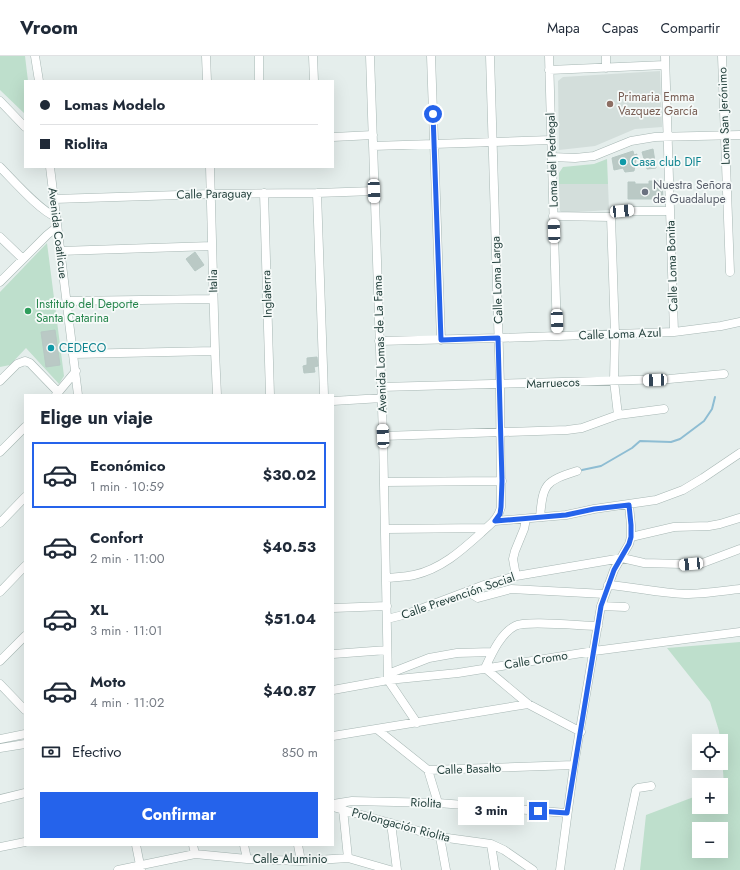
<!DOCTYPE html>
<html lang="es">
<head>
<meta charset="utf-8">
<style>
	:root { --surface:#fff; --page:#f2f2f3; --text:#1f2937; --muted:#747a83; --line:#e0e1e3; --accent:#2563eb }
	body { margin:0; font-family:Jost,sans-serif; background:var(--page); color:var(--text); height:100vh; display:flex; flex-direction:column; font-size:15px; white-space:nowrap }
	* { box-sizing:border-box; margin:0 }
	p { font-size:13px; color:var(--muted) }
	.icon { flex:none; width:22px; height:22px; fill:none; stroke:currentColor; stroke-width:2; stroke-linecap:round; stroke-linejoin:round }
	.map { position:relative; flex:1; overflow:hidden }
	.details { position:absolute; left:24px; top:338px; width:310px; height:452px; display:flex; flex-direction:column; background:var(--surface); border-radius:0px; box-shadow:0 4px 16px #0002 }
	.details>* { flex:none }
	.top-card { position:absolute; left:24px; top:24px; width:310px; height:88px; border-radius:0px; box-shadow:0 4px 16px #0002; display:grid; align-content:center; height:88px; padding:0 16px; background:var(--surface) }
	.fabs { position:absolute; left:692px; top:678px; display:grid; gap:8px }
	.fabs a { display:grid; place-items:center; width:36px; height:36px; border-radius:0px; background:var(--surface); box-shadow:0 4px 16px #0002; font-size:20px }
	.end { position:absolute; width:18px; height:18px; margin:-9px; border:5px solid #2563eb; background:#fff; box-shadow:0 0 0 2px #fff }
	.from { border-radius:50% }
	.bubble { position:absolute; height:28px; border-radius:0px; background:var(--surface); box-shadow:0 4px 16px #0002; font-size:13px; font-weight:700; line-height:28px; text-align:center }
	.car { position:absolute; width:12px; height:24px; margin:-12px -6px; border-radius:5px; box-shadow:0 0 3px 1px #0007; background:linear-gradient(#fff 24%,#345 0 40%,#fff 0 76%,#345 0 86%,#fff 0) }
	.top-card b { display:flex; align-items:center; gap:14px; height:38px; font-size:15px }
	.top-card b+b { border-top:1px solid var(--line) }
	.top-card i { width:10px; height:10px; background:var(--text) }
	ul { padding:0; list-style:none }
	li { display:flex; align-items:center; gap:12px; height:66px; margin:0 8px 6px; padding:0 8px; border:2px solid transparent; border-radius:0px }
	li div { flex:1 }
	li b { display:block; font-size:15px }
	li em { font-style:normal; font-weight:700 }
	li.active { border-color:var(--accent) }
	li>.icon { width:36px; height:36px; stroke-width:1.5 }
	h2 { padding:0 16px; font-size:18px; line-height:48px }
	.pay { display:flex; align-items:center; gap:10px; height:44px; padding:0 16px; font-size:15px }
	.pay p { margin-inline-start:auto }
	.action { display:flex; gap:8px; margin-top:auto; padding:8px 16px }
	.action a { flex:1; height:46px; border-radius:0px; background:var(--accent); color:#fff; font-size:16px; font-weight:700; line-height:46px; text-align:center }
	header { display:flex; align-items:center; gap:24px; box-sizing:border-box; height:56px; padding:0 20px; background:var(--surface); border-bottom:1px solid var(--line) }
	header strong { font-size:19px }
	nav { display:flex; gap:22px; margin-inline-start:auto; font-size:14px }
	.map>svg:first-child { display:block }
	.built { fill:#d3dedb }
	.green { fill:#bedfcc; fill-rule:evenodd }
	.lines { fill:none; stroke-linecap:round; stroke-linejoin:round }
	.stream { stroke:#8ebdd3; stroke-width:2 }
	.building { fill:#bac9c5; stroke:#b7c8c4 }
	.minor-casing { stroke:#a7b7b4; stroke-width:9 }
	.minor { stroke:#fff; stroke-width:8 }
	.route { stroke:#2563eb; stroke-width:5 }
	.education-dot { fill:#8d6e63; stroke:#f6faf9; stroke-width:1.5 }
	.culture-dot { fill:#0f9aa8; stroke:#f6faf9; stroke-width:1.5 }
	.worship-dot { fill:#6b7280; stroke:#f6faf9; stroke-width:1.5 }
	.leisure-dot { fill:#2e9e5b; stroke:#f6faf9; stroke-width:1.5 }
	.labels { text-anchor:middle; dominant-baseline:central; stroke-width:3.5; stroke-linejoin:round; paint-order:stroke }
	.education-label { font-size:12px; fill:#785e54; stroke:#f6faf9; text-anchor:start }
	.street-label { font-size:12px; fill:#24413d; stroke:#f6faf9 }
	.culture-label { font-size:12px; fill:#0d838f; stroke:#f6faf9; text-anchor:start }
	.worship-label { font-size:12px; fill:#5b616d; stroke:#f6faf9; text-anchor:start }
	.leisure-label { font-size:12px; fill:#27864d; stroke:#f6faf9; text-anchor:start }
</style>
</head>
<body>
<header>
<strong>Vroom</strong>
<nav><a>Mapa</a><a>Capas</a><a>Compartir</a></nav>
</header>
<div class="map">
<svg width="740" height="814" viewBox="0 0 740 814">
	<rect width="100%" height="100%" fill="#e5eeec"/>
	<!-- built -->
	<path class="built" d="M660,15L662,71L635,73L595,90L559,94L558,25L563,21Z
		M559,128H608L609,154L563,157L560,155Z"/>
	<!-- green -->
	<path class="green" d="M0,0H25L28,25H25V58L0,34Z
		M607,103L608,128H559V117L563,111L594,108Z
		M47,187L64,320L59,328L26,292L10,309L0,311V236Z
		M740,586V814H640L646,759L699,739V751H721V730L724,729L721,685H720L719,675L710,646L667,592ZM699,773H721V795H699Z"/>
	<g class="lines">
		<!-- stream -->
		<path class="stream" d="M582,414L601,410L632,392L640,385L671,386L680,383L704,365L712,353L715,341"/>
	</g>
	<!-- building -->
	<path class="building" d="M653,93L656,112L647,113L642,96Z
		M633,95L634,99L637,98L634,115L625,116L623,112L614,114L612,102Z
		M649,125H662L663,143H628V126H635V128H649Z
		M195,196L204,209L195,215L186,203Z
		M55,274L60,309L46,311L41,276Z
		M317,301L318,310L314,311L315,316L304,317L303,310L307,309V302Z"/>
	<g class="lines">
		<defs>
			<path id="minor" d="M35,0L39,25
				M206,0L207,25
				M259,0V25
				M313,0L314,25
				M370,0L383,380L388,624L417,667
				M431,0L441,284
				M549,0L557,280
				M606,0V12
				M665,0L674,276
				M722,0L730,216
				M549,14L665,9
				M0,45L25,71
				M333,81L373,79
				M373,90L551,84
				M552,101L575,102L594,100L631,85L655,81L740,79
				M0,111C13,124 40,155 56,161
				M50,111L78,339
				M210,111L215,295L217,339
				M264,137L270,339
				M317,137L324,339
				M54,143L211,138L317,137L374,135
				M553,160L611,161L616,157L622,155H670
				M611,161L615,278L614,325L618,359
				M0,181L23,203
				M60,195L212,190
				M0,226L47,179L57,171
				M67,245L213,243
				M379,285L498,282L674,276L721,270L740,266
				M73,298L215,295
				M0,325L17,308L25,305L30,307L58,336
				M381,331L669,323L724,318
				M56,339L76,315
				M333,345L382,342
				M383,380L567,374L582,372L618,359L664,353
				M0,396L25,371
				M384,426L502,425
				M540,461C543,428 545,425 577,415
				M495,465L566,459L594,453L656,444L683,434L703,422L740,397
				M0,467L25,441
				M386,473L486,472
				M631,481L674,471L709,470L720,468L739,462
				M516,520L513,503L515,495L524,473L526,463
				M387,522C396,521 405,521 414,519C441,513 461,495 481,477C490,468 498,464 501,451L500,329L490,0
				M608,529C634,531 659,537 685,538C703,538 722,535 740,533
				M471,534L473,539L478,542L511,533L605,538
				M0,536L25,510
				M601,550L625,551
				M333,552L387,550
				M387,563L407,558L484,529L516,520L622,502L644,507L682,508H700L740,493
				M333,598L387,594
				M0,605L25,580
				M388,618L429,602L457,597L492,596
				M0,628L25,654
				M333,634L388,624L458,617L594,595L740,576
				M378,674L428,714L574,709
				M581,676L528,648L485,612C492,597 501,577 515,570C526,564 582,570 598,570
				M333,680L528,648
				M0,683L25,678
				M0,692L25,688
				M428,714L438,747
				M0,743L25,737
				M333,748L352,745L438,747L567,757
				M333,751L440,781L491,788L504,794L533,814
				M343,753L348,802
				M391,767L397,814
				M440,781L446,814
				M491,788L495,814
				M136,789L141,814
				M193,789L195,798
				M244,789L247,803
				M298,789L301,805
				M0,791L25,786
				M118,814L195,798L247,803L301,805L348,802L390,814
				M560,814L574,709L601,550L614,514L629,488L631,481V469L629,449
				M619,814L636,734L638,732L651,730"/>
		</defs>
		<!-- minor casing -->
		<use href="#minor" class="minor-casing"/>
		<!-- minor -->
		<use href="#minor" class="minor"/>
	</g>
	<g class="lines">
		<!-- route -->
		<path class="route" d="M433,58L441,284L498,282L502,425L501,451L500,458L495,465L566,459L594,453L629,449L631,469V481L629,488L614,514L601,550L567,757L538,755"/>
	</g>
	<!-- markers -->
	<circle class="education-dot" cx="610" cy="48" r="4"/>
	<g class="culture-dot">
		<circle cx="623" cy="106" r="4"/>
		<circle cx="51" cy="292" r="4"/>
	</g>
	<circle class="worship-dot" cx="645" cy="136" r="4"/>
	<circle class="leisure-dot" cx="28" cy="255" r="4"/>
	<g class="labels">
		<!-- education labels -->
		<g class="education-label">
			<text x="618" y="41">Primaria Emma<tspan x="618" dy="14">Vazquez García</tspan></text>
		</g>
		<!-- street labels -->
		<g class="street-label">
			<text transform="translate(724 60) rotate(-92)">Loma San Jerónimo</text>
			<text transform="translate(552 104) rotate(-92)">Loma del Pedregal</text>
			<text transform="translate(214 138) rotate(-1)">Calle Paraguay</text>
			<text transform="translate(58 177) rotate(83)">Avenida Coatlicue</text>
			<text transform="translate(672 210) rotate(-92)">Calle Loma Bonita</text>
			<text transform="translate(497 224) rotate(-92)">Calle Loma Larga</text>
			<text transform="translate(213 225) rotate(-91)">Italia</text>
			<text transform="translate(267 238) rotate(-92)">Inglaterra</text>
			<text transform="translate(620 278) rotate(-2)">Calle Loma Azul</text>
			<text transform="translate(380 288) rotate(-92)">Avenida Lomas de La Fama</text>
			<text transform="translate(553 327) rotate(-2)">Marruecos</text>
			<text transform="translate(458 540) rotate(-19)">Calle Prevención Social</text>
			<text transform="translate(536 604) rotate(-9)">Calle Cromo</text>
			<text transform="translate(469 713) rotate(-2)">Calle Basalto</text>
			<text transform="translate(426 747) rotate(3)">Riolita</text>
			<text transform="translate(401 769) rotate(15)">Prolongación Riolita</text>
			<text x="290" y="803">Calle Aluminio</text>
		</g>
		<!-- culture labels -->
		<g class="culture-label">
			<text x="631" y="106">Casa club DIF</text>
			<text x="59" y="292">CEDECO</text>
		</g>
		<!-- worship labels -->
		<g class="worship-label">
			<text x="653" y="129">Nuestra Señora<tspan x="653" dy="14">de Guadalupe</tspan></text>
		</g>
		<!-- leisure labels -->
		<g class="leisure-label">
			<text x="36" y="248">Instituto del Deporte<tspan x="36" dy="14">Santa Catarina</tspan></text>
		</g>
	</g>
</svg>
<div class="fabs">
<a><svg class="icon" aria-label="locate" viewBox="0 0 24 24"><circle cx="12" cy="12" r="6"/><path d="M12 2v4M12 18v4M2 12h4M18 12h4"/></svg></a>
<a>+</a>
<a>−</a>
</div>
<i class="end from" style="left:433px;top:58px"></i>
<i class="end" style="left:538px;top:755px"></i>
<div class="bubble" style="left:458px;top:741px;width:66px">3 min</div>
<i class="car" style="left:374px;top:135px;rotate:178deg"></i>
<i class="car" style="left:622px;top:155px;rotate:85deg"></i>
<i class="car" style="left:554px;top:175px;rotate:358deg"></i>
<i class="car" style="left:557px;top:265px;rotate:178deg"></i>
<i class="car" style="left:655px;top:324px;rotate:268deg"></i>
<i class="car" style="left:383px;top:380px;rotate:357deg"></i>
<i class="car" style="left:691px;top:508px;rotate:265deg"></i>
<div class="top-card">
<b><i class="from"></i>Lomas Modelo</b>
<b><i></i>Riolita</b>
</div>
<section class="details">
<h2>Elige un viaje</h2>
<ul>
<li class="active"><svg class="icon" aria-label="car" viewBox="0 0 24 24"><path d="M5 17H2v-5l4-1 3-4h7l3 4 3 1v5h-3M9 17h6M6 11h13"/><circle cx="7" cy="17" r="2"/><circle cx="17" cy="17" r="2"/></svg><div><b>Económico</b><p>1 min · 10:59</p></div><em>$30.02</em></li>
<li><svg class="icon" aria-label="car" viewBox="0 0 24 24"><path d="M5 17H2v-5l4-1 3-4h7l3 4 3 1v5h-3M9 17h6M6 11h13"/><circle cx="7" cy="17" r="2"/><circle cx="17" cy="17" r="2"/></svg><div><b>Confort</b><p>2 min · 11:00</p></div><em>$40.53</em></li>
<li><svg class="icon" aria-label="car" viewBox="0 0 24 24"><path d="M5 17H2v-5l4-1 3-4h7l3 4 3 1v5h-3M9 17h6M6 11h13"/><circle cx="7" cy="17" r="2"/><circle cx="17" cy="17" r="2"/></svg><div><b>XL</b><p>3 min · 11:01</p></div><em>$51.04</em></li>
<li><svg class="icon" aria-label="car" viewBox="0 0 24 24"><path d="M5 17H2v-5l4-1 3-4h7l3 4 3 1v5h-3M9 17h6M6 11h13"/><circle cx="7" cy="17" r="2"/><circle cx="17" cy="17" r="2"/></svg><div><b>Moto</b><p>4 min · 11:02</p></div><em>$40.87</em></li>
</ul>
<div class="pay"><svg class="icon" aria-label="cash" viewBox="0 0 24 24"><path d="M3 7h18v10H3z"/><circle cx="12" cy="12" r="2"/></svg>Efectivo<p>850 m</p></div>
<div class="action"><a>Confirmar</a></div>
</section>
</div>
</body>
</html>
